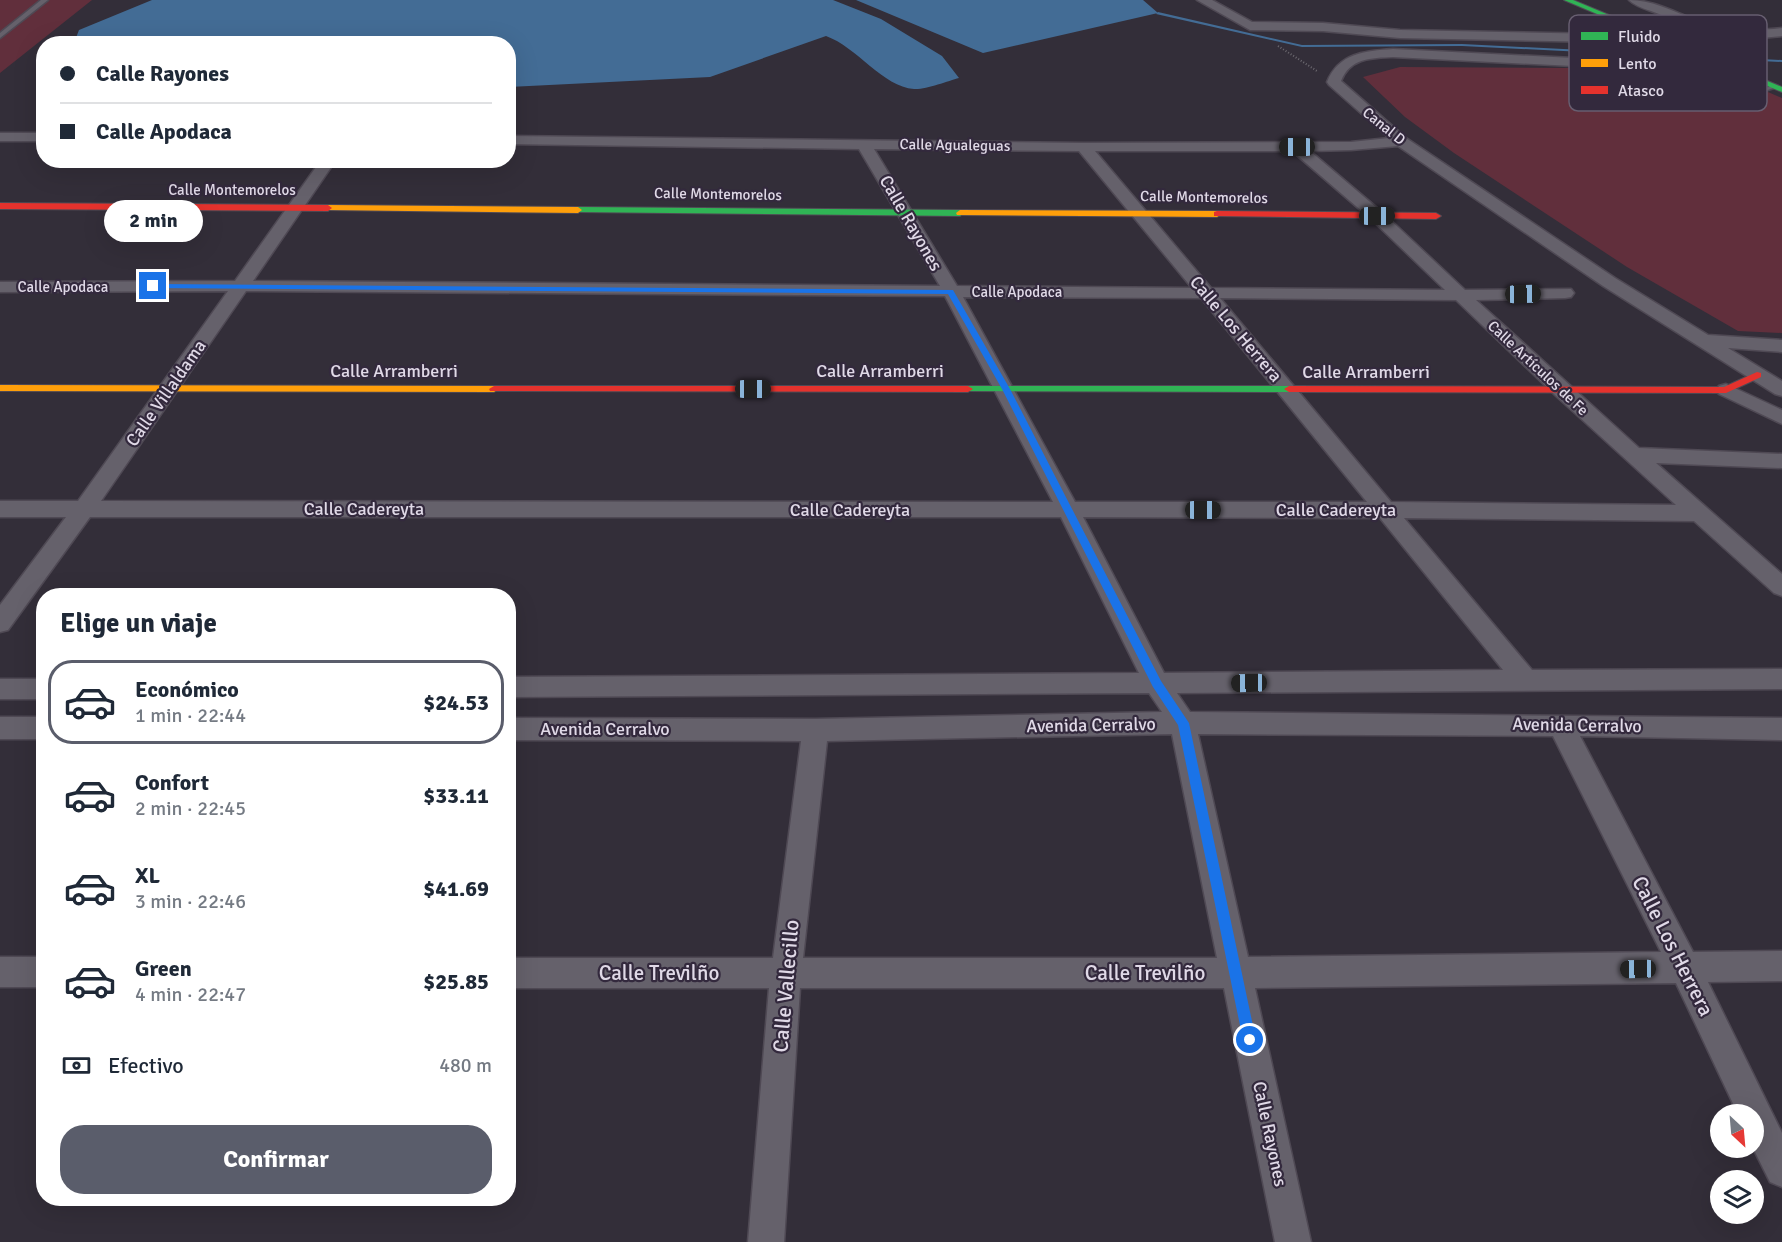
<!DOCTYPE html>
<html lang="es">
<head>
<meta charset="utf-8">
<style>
	:root { --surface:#fff; --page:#f6f6f7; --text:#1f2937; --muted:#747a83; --line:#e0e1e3; --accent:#5a5d6b }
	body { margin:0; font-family:Signika,sans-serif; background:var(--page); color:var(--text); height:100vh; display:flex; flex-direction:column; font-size:22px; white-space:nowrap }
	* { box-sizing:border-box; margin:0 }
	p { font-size:20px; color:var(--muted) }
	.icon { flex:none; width:33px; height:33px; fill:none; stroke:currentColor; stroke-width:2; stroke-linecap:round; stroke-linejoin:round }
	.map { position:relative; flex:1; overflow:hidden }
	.sheet { position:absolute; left:36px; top:588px; width:480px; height:618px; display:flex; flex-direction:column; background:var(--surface); border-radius:24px; box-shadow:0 6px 24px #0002 }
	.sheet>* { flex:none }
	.hud { position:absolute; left:36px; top:36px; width:480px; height:132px; border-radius:24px; box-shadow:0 6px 24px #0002; display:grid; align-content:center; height:132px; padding:0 24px; background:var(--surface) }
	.needle { width:39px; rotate:154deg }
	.tools { position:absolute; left:1710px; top:1104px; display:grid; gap:12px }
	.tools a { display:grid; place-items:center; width:54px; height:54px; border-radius:50%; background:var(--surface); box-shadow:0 6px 24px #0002; font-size:30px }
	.end { position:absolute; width:27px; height:27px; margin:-14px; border:8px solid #1a73e8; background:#fff; box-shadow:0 0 0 3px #fff }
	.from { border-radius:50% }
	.bubble { position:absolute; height:42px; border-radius:21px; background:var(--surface); box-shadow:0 6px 24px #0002; font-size:20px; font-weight:700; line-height:42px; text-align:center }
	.car { position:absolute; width:18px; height:36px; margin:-18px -9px; border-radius:8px; box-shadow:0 0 4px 2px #0007; background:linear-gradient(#222 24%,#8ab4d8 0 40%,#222 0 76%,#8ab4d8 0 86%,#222 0) }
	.hud b { display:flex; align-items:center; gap:21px; height:57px; font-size:22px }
	.hud b+b { border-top:2px solid var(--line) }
	.hud i { width:15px; height:15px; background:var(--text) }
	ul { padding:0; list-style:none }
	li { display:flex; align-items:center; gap:18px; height:84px; margin:0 12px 9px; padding:0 12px; border:3px solid transparent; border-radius:24px }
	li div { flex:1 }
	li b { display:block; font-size:22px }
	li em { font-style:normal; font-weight:700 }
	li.on { border-color:var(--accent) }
	li>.icon { width:54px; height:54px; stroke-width:1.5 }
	h2 { padding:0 24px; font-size:27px; line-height:72px }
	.pay { display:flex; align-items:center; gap:15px; height:66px; padding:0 24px; font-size:22px }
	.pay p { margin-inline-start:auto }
	.button { display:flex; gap:12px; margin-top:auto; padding:12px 24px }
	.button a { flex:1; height:69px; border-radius:24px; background:var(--accent); color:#fff; font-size:24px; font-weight:700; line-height:69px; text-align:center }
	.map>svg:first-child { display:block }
	.green { fill:#612f3c }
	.water { fill:#436c95 }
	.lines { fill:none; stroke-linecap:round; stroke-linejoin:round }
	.stream { fill:#436c95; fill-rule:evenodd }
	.lane-casing { stroke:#4f4954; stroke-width:3 }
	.street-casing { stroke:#4f4954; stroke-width:3 }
	.fast-casing { stroke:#4f4954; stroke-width:2 }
	.slow-casing { stroke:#4f4954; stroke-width:2 }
	.jam-casing { stroke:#4f4954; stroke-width:2 }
	.path { stroke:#6d6a71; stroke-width:2; stroke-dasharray:1 2; stroke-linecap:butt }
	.lane { fill:#65616b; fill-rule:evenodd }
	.street { fill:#65616b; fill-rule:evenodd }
	.fast { fill:#30b455; fill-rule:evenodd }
	.slow { fill:#ff9f0a; fill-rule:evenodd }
	.jam { fill:#e5322d; fill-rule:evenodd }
	.route { fill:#1a73e8 }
	.labels { text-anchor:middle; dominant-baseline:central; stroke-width:4.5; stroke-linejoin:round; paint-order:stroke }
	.far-street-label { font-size:15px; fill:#e0d9e7; stroke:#33293d }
	.street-label { font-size:18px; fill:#e0d9e7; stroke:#33293d }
	.near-street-label { font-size:21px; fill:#e0d9e7; stroke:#33293d }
	.key { fill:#33293d; stroke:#675e70; stroke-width:1.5 }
	.key-label { font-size:16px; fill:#e0d9e7 }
</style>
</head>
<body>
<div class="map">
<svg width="1782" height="1242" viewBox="0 0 1782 1242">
	<rect width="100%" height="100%" fill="#332e39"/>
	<!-- green -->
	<path class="green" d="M0,0H92L0,73Z
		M1400,67L1578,68L1631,73L1681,72L1736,78L1782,98V333L1738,331L1627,267L1454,153L1405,117L1363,77Z"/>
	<!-- water -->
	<path class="water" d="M152,0H833L881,19L942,56L959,78C948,81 925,90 914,89C883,87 857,47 826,36L710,77L509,87L508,44L74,43L79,30Z
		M856,0H1143L1158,13L983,53Z"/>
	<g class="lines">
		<!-- stream -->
		<path class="stream" d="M1158,12L1302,45L1462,44L1782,60V62L1462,46L1302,47L1156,14Z"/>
		<defs>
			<path id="lane" d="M41,0H48L0,38V33Z
				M1736,69L1739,71L1738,72L1672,93L1705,106L1772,86L1777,87L1705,110L1694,107L1665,94L1669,90Z"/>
			<path id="street" d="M1197,0H1212L1252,22L1323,23L1400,30L1657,35L1663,39L1657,43L1400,38L1323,31L1250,30Z
				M1629,0C1651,0 1670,10 1691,18C1721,29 1750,32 1782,28V36C1738,42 1699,31 1659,14C1649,10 1636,7 1629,0Z
				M1393,49L1731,66L1738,70L1731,74L1393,57C1371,58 1350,58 1341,81L1406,138L1615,278L1708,335L1782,340V352L1728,348L1782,381V396L1775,394L1603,286L1398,146L1351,150L1310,151L1383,213L1465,290L1571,289L1574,293L1571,297L1565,298L1476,300L1639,448L1782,454V468L1656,463L1782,574V596L1774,593L1694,521L1404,518L1532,670L1782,669V689L1177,693L1190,712L1782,718V740L1580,736L1693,952L1782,951V981L1708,982L1782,1133V1187L1770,1182L1753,1148L1754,1114H1738L1676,983L1255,988L1311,1242H1275L1224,988H800L784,1242H748L769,988H508V958H773L801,741L508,740V718L815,719L1162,712L1149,693L508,697V677L1139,673L1061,517H90L8,630L0,632V605L66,517H0V501H78L228,291L0,292V282L235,281L321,160H336L253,281L940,286L859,149L508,144V136L1083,143L1351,142L1389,138L1329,85L1327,82C1339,53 1364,51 1393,49ZM874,149L1079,151L1192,288L957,286ZM1095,151H1292L1371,219L1445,290L1211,288ZM246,291L945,296L1053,502L101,501ZM963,297L1201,298L1367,502H1075ZM1220,298L1456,300L1555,395L1676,505L1391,502ZM1083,517L1380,518L1503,670L1164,673ZM1172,734L1217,958H803L827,741ZM1198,734L1553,736L1661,952L1248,957Z
				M0,133H44V141H0Z
				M1726,384L1782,410V424L1719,394L1716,390L1719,386Z
				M0,679H44V699H0Z
				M0,717H44V739H0Z
				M0,957H44V987H0Z"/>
			<path id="fast" d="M1564,0H1573L1782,87V92Z
				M578,207L960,210L964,213L960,216L575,212V208Z
				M968,386H1289L1294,389L1289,392L964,391L963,389Z"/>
			<path id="slow" d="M328,205L578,207L582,210L578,213L325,210V206Z
				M960,210L1217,211L1222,214L1217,217L957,215L956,213Z
				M0,385L494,386L499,389L494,392L0,391Z"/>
			<path id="jam" d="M0,203L328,205L332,208L328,211L0,209Z
				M1217,211L1436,213L1441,216L1436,219L1214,216V212Z
				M1757,372L1761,373V377L1726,393L1289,392L1284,389L1289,386L1724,387Z
				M494,386H968L973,389L968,392L490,391L489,389Z"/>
		</defs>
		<!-- lane casing -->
		<use href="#lane" class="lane-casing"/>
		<!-- street casing -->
		<use href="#street" class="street-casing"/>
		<!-- fast casing -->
		<use href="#fast" class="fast-casing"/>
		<!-- slow casing -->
		<use href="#slow" class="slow-casing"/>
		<!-- jam casing -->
		<use href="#jam" class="jam-casing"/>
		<!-- path -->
		<path class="path" d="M1278,46L1317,71"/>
		<!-- lane -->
		<use href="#lane" class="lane"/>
		<!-- street -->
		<use href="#street" class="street"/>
		<!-- fast -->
		<use href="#fast" class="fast"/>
		<!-- slow -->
		<use href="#slow" class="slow"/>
		<!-- jam -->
		<use href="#jam" class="jam"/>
	</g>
	<!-- route -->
	<path class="route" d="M153,284L953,290L1010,389L1161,681L1189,723L1256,1040L1254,1045L1250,1047L1245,1045L1243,1040L1178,725L1153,687L1002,389L948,294L151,288Z"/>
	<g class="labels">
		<!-- far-street labels -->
		<g class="far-street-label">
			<text transform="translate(1384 126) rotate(39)">Canal D</text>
			<text transform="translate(955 145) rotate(1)">Calle Agualeguas</text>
			<text x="232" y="190">Calle Montemorelos</text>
			<text transform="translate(718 194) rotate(1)">Calle Montemorelos</text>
			<text transform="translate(1204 197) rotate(1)">Calle Montemorelos</text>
			<text x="63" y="287">Calle Apodaca</text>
			<text x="1017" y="292">Calle Apodaca</text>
			<text transform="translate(1538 368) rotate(43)">Calle Artículos de Fe</text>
		</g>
		<!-- street labels -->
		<g class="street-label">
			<text transform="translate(911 223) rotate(60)">Calle Rayones</text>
			<text transform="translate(1236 329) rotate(50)">Calle Los Herrera</text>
			<text x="394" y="371">Calle Arramberri</text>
			<text x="880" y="371">Calle Arramberri</text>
			<text x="1366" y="372">Calle Arramberri</text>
			<text transform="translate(166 393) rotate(-55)">Calle Villaldama</text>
			<text x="364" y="509">Calle Cadereyta</text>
			<text x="850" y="510">Calle Cadereyta</text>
			<text x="1336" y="510">Calle Cadereyta</text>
			<text transform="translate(1091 725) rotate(-1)">Avenida Cerralvo</text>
			<text transform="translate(1577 725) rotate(1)">Avenida Cerralvo</text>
			<text x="605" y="729">Avenida Cerralvo</text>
			<text transform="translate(1270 1134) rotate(78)">Calle Rayones</text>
		</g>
		<!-- near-street labels -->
		<g class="near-street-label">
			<text transform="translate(1673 946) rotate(63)">Calle Los Herrera</text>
			<text x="659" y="973">Calle Trevilño</text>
			<text x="1145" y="973">Calle Trevilño</text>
			<text transform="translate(786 986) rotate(-85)">Calle Vallecillo</text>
		</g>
	</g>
	<!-- legend -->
	<rect x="1569" y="15" width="198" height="96" rx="9" class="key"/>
	<rect x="1581" y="32" width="27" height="8" fill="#30b455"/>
	<rect x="1581" y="59" width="27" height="8" fill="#ff9f0a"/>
	<rect x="1581" y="86" width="27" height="8" fill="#e5322d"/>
	<g class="key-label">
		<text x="1618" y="42">Fluido</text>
		<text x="1618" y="69">Lento</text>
		<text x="1618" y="96">Atasco</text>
	</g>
</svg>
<div class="tools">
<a><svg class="needle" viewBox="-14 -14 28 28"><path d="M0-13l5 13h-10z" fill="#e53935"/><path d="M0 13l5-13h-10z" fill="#747a83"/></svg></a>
<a><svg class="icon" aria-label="layers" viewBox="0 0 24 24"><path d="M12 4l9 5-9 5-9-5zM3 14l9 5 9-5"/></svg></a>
</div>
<i class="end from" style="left:1250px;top:1040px"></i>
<i class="end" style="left:153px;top:286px"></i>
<div class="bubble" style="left:104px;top:200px;width:99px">2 min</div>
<i class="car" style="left:1297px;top:147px;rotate:270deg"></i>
<i class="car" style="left:1377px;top:216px;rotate:90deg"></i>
<i class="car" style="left:1523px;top:294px;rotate:89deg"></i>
<i class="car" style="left:753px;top:389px;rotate:90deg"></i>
<i class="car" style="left:1203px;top:510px;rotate:90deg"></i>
<i class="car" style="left:1249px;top:683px;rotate:269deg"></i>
<i class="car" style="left:1638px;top:969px;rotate:269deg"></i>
<div class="hud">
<b><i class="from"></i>Calle Rayones</b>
<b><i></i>Calle Apodaca</b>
</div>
<section class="sheet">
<h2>Elige un viaje</h2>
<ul>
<li class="on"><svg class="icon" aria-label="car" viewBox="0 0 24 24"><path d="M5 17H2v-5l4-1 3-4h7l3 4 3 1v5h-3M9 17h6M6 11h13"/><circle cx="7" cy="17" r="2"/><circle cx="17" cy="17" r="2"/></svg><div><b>Económico</b><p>1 min · 22:44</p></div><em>$24.53</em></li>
<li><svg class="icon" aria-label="car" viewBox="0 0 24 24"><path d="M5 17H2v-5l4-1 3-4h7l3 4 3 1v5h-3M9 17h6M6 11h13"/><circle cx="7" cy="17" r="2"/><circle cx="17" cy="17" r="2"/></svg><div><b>Confort</b><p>2 min · 22:45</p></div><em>$33.11</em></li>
<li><svg class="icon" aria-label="car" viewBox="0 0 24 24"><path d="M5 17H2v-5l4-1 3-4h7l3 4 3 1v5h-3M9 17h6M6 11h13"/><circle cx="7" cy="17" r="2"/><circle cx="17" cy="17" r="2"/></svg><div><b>XL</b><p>3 min · 22:46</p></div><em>$41.69</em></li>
<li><svg class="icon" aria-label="car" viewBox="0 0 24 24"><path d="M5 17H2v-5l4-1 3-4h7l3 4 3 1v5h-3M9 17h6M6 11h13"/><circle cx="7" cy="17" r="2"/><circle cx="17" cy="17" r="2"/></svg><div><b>Green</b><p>4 min · 22:47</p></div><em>$25.85</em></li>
</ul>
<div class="pay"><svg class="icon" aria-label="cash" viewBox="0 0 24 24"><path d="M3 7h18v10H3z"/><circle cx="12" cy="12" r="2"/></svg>Efectivo<p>480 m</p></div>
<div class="button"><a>Confirmar</a></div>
</section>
</div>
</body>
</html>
